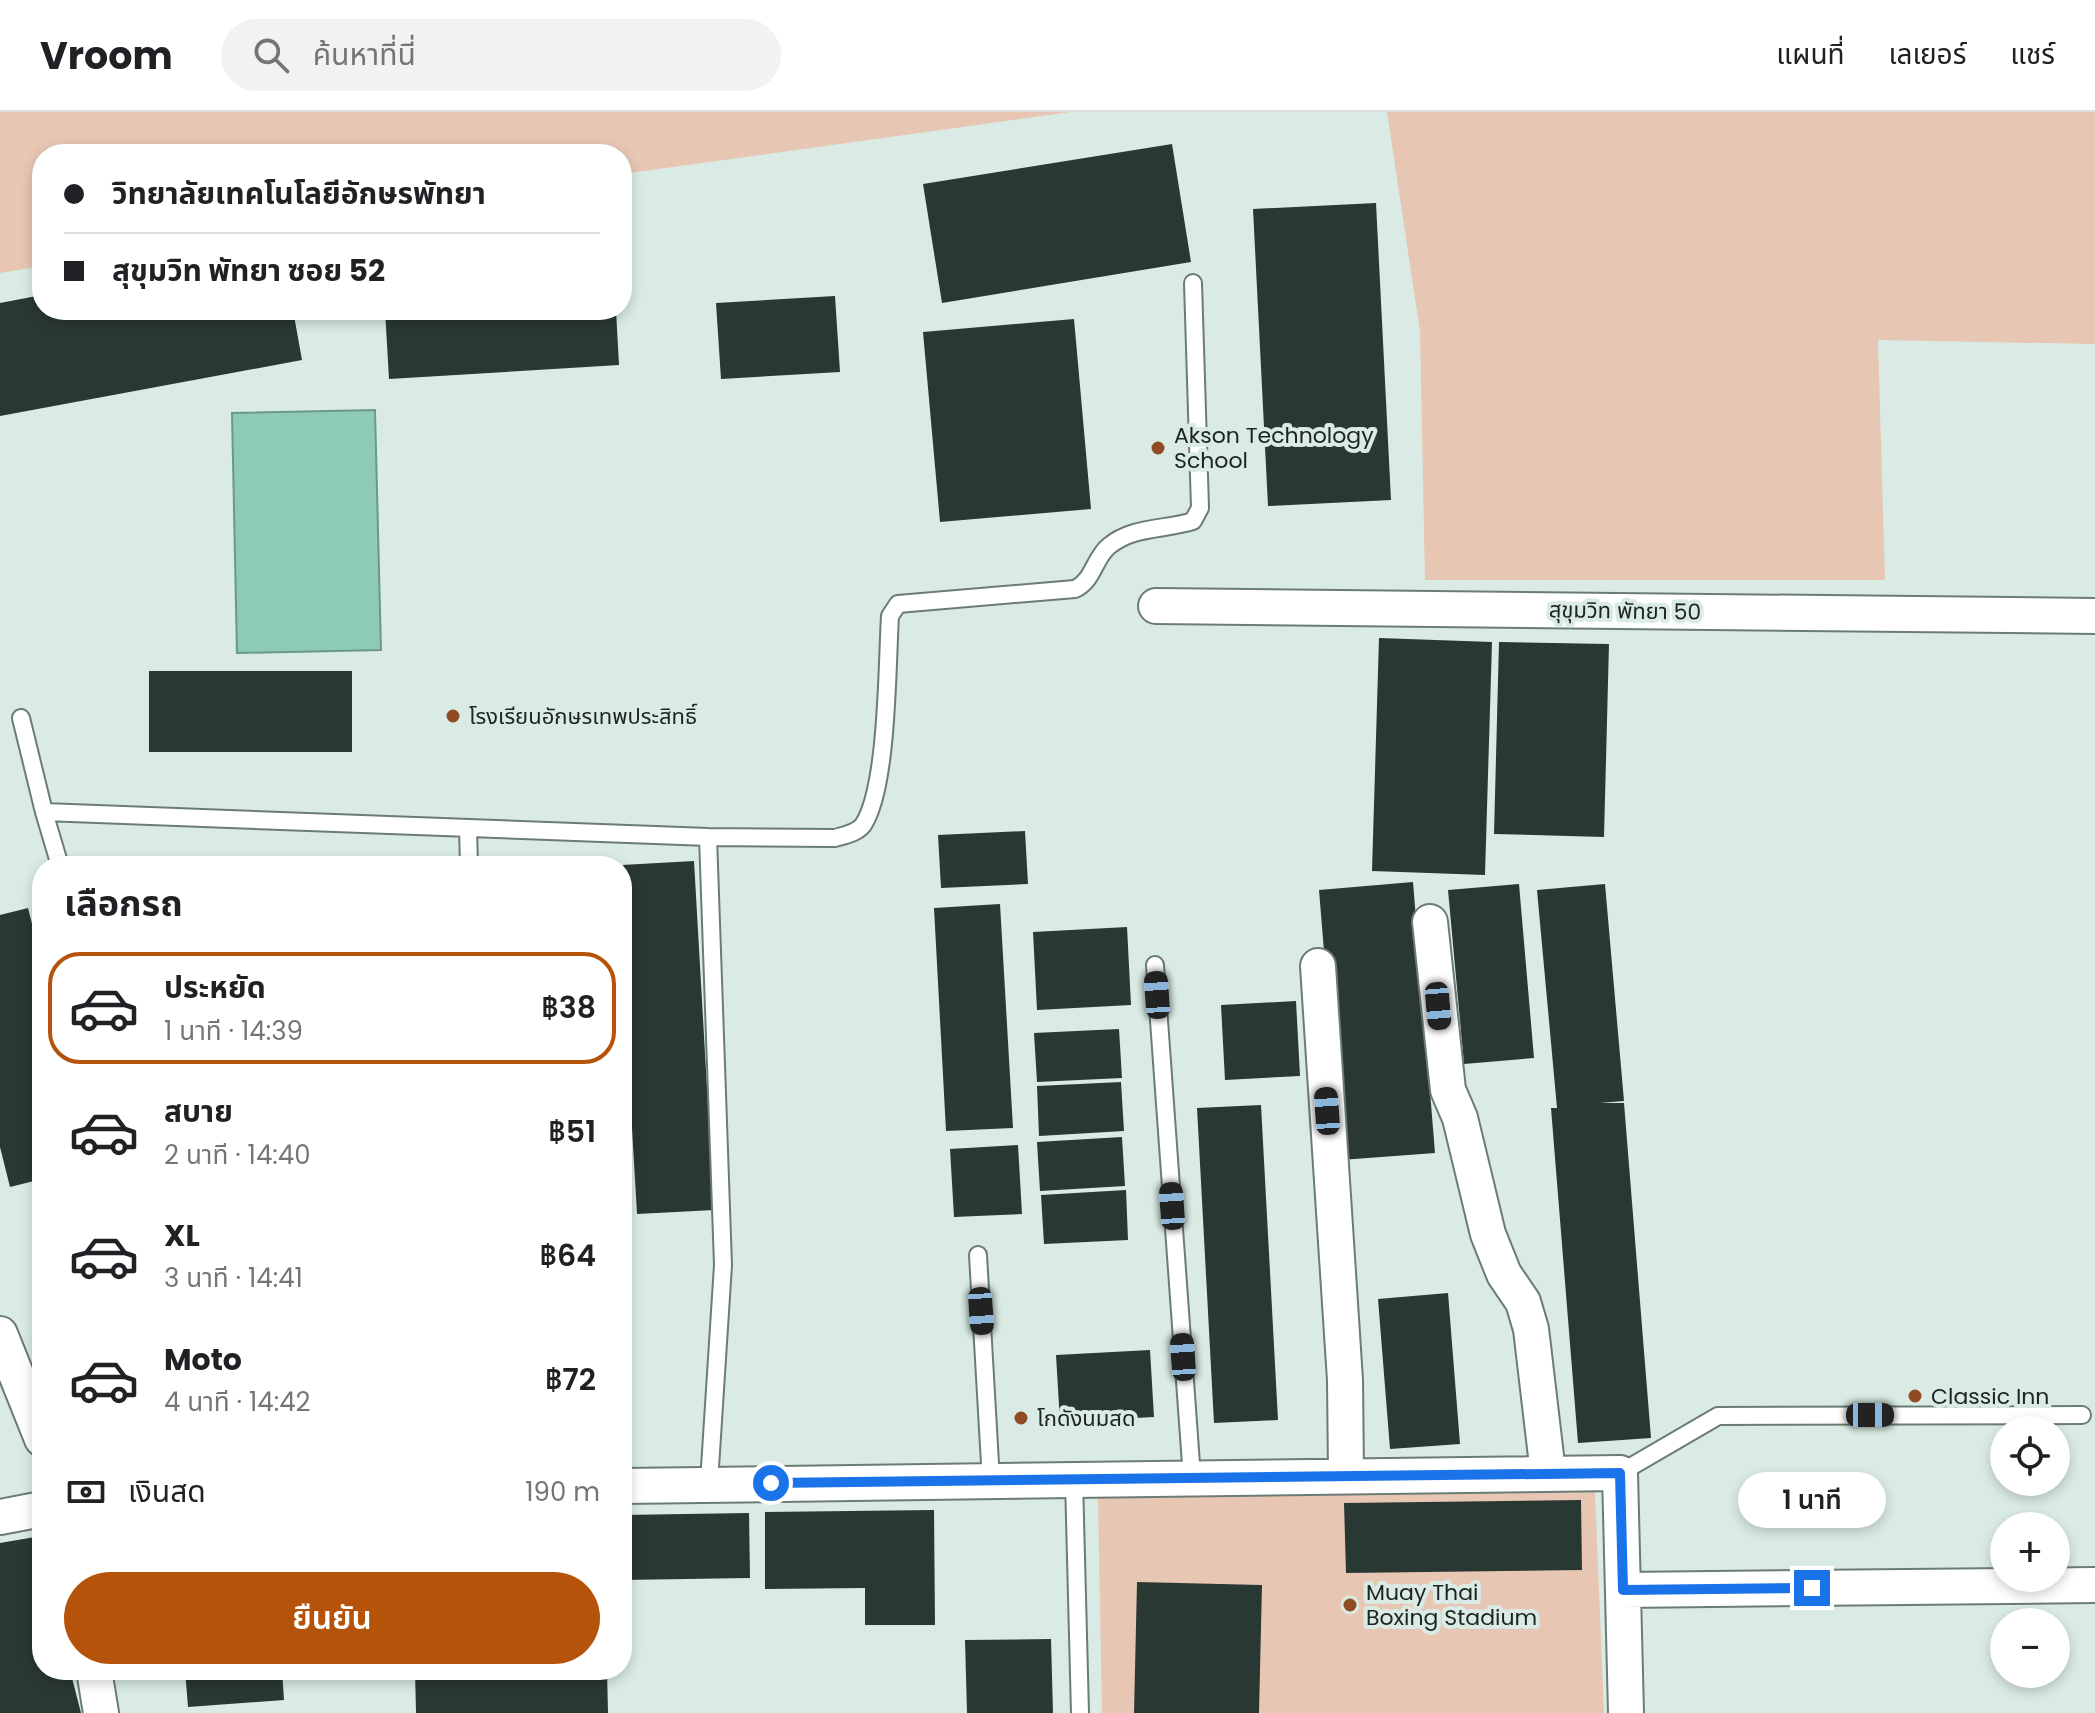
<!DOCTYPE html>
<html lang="th">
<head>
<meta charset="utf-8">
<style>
	:root { --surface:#fff; --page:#f2f2f2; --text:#202124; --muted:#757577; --line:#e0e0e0; --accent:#b45309 }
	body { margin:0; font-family:Poppins,"Noto Sans Thai",sans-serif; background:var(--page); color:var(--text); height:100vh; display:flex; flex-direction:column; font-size:30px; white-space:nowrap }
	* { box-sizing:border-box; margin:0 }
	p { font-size:26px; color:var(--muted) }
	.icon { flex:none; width:44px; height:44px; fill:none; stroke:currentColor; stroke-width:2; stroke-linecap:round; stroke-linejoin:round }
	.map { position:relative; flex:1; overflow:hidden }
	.details { position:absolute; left:32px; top:744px; width:600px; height:824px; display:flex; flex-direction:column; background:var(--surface); border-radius:32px; box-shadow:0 4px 12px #0003 }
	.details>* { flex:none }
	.banner { position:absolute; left:32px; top:32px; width:600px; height:176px; border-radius:32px; box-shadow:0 4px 12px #0003; display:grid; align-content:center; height:176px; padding:0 32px; background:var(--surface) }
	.buttons { position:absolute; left:1990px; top:1304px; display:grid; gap:16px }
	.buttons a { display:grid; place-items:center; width:80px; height:80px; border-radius:50%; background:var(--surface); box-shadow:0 4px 12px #0003; font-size:40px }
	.end { position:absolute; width:36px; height:36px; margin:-18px; border:10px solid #1a73e8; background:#fff; box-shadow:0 0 0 4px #fff }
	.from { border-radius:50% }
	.bubble { position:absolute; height:56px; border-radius:28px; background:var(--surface); box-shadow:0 4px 12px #0003; font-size:26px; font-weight:600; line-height:56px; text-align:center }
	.car { position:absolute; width:24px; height:48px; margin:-24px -12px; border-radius:10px; box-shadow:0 0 6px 2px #0007; background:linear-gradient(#222 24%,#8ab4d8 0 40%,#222 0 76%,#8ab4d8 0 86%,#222 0) }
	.banner b { display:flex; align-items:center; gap:28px; height:76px; font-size:30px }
	.banner b+b { border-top:2px solid var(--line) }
	.banner i { width:20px; height:20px; background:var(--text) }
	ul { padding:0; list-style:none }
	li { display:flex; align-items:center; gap:24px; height:112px; margin:0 16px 12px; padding:0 16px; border:4px solid transparent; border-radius:32px }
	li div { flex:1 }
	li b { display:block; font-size:30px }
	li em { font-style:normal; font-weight:600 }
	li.current { border-color:var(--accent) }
	li>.icon { width:72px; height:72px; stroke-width:1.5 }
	h2 { padding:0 32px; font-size:36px; line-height:96px }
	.pay { display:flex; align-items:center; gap:20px; height:88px; padding:0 32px; font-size:30px }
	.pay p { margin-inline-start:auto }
	.cta { display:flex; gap:16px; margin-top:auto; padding:16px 32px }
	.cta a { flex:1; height:92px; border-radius:48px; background:var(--accent); color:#fff; font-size:32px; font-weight:600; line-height:92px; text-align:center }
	header { display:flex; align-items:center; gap:48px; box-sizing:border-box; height:112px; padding:0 40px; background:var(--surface); border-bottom:2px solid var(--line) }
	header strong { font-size:38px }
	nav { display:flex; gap:44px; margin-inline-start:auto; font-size:28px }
	.search { width:560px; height:72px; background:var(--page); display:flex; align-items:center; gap:20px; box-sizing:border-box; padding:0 28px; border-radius:44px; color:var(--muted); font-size:30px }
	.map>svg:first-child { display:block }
	.green { fill:#e8c6b4 }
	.water { fill:#8dcbb5; stroke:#6b9989; stroke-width:2 }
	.building { fill:#2a3833 }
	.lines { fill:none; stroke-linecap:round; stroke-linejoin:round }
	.service-casing { stroke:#6b7c75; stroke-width:20 }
	.minor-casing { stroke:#6b7c75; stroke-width:38 }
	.service { stroke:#fff; stroke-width:16 }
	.minor { stroke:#fff; stroke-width:34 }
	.route { stroke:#1a73e8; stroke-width:10 }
	.poi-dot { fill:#904b22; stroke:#d9ebe4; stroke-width:3 }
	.labels { text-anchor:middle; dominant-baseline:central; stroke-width:8; stroke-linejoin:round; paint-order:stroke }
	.poi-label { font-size:22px; fill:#1d2321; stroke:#d9ebe4; text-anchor:start }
	.street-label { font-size:22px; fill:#1d2321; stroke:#d9ebe4 }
</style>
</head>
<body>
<header>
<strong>Vroom</strong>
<div class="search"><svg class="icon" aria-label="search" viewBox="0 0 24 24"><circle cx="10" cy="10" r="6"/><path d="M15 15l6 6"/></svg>ค้นหาที่นี่</div>
<nav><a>แผนที่</a><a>เลเยอร์</a><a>แชร์</a></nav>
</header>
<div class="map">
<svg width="2095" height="1601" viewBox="0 0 2095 1601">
	<rect width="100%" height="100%" fill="#d9ebe4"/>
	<!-- green -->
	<path class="green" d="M0,0H1071L622,62V42H42V154L0,161Z
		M1387,0H2095V232L1878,228L1885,468H1425L1420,219Z
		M1595,1380L1604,1601H1102L1098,1385Z"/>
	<!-- water -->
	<path class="water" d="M375,298L381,538L237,541L232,301Z"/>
	<!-- building -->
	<path class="building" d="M1172,32L1191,150L942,191L923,72Z
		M1376,91L1391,388L1268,394L1253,97Z
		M42,183V198H293L302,248L0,304V191Z
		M835,184L840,260L721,267L716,191Z
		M385,198H616L619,253L389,267Z
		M1074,207L1091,397L940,410L923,220Z
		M1379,526L1492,530L1485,763L1372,759Z
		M1499,530L1609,532L1604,725L1494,722Z
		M149,559H352V640H149Z
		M1025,719L1028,772L941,776L938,723Z
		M694,749L714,1098L637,1102L622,843V753Z
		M1413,770L1435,1041L1341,1048L1319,778Z
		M1519,772L1534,946L1464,952L1448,778Z
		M1605,772L1624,989L1600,991H1624L1651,1326L1578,1331L1551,996H1557L1537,778Z
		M1000,792L1013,1016L946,1019L934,796Z
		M28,796L42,851V1067L10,1075L0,1035V803Z
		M1127,815L1131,893L1037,898L1033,820Z
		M1296,889L1300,964L1225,968L1221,893Z
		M1119,917L1122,966L1037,970L1034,921Z
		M1121,970L1124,1019L1039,1024L1037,974Z
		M1261,993L1278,1308L1214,1311L1197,996Z
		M1122,1025L1125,1074L1040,1079L1037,1030Z
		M1018,1033L1022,1102L954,1105L950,1037Z
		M1126,1078L1128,1128L1044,1132L1041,1083Z
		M1448,1181L1460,1332L1390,1337L1378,1187Z
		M1150,1238L1154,1305L1060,1310L1056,1243Z
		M1581,1388L1582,1458L1346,1461L1344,1391Z
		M934,1398L935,1513H865V1476L765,1477V1400Z
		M749,1401L750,1466L622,1468V1403Z
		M35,1425L42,1453V1558H70L81,1601H0V1431Z
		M1137,1470L1262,1473L1259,1601H1134Z
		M1051,1527L1053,1601H967L965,1528Z
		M185,1558H282L284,1588L188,1595Z
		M415,1558H607L608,1601H416Z"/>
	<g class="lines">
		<defs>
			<path id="service" d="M21,606L44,700L708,725L835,726C845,723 857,721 863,713C888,676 887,551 890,504L898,492L1075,477C1094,468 1094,446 1109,434C1133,414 1165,418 1193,409L1200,396L1193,171
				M44,700L60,754
				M468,716L469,754
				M708,725L723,1153L709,1371
				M1155,853L1192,1366
				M978,1143L991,1369
				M1620,1361L1718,1304L2082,1303
				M1074,1368L1080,1601"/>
			<path id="minor" d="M1156,494L2095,504
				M1430,810L1448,978L1460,1006L1488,1122L1504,1162L1523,1190L1531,1217L1548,1361
				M1318,854L1345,1268L1346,1362
				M0,1222L42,1327
				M622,1374L1620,1361L1626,1601
				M0,1405L42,1397
				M1623,1478L2095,1473
				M94,1558L101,1601"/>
		</defs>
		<!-- service casing -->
		<use href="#service" class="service-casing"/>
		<!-- minor casing -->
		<use href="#minor" class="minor-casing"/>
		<!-- service -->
		<use href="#service" class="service"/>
		<!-- minor -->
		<use href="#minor" class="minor"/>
	</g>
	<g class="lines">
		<!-- route -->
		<path class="route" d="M771,1371L1620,1361L1623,1478L1812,1476"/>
	</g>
	<!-- markers -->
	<g class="poi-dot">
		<circle cx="1158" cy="336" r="8"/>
		<circle cx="453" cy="604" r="8"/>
		<circle cx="1915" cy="1284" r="8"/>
		<circle cx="1021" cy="1306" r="8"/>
		<circle cx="1350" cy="1493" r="8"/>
	</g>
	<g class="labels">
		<!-- poi labels -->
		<g class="poi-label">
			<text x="1174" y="323">Akson Technology<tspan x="1174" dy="25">School</tspan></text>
			<text x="469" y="604">โรงเรียนอักษรเทพประสิทธิ์</text>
			<text x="1931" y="1284">Classic Inn</text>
			<text x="1037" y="1306">โกดังนมสด</text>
			<text x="1366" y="1480">Muay Thai<tspan x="1366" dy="25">Boxing Stadium</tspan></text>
		</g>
		<!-- street labels -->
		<g class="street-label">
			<text transform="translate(1625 499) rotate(1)">สุขุมวิท พัทยา 50</text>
		</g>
	</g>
</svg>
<div class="buttons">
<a><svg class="icon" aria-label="locate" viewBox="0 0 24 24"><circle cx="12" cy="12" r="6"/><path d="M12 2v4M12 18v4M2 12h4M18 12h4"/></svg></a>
<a>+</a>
<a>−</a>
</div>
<i class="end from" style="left:771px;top:1371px"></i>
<i class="end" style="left:1812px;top:1476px"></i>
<div class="bubble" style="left:1738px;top:1360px;width:148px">1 นาที</div>
<i class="car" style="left:1157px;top:883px;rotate:356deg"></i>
<i class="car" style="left:1438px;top:894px;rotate:175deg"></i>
<i class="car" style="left:1327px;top:999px;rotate:356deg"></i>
<i class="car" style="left:1172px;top:1094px;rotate:356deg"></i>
<i class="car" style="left:981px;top:1199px;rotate:176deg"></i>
<i class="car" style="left:1183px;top:1245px;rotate:356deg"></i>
<i class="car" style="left:1870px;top:1303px;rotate:90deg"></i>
<div class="banner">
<b><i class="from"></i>วิทยาลัยเทคโนโลยีอักษรพัทยา</b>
<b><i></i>สุขุมวิท พัทยา ซอย 52</b>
</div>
<section class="details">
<h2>เลือกรถ</h2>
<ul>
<li class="current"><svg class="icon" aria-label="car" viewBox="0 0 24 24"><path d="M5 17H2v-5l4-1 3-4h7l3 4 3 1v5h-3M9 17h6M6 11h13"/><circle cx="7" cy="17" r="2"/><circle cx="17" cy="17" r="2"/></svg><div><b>ประหยัด</b><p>1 นาที · 14:39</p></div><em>฿38</em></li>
<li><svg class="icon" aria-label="car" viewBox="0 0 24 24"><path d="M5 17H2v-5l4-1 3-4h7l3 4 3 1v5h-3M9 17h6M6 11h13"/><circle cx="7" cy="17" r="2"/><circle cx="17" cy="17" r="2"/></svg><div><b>สบาย</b><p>2 นาที · 14:40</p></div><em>฿51</em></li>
<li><svg class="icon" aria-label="car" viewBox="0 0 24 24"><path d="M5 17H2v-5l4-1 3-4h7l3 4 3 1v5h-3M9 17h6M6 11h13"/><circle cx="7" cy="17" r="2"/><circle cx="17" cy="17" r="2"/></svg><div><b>XL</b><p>3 นาที · 14:41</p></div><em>฿64</em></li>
<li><svg class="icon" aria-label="car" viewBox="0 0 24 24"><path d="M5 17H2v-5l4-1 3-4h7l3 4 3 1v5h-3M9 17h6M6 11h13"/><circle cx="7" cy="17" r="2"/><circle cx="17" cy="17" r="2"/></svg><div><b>Moto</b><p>4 นาที · 14:42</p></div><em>฿72</em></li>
</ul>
<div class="pay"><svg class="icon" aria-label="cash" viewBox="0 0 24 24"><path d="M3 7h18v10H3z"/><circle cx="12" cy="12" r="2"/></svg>เงินสด<p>190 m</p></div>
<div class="cta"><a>ยืนยัน</a></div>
</section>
</div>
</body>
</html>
